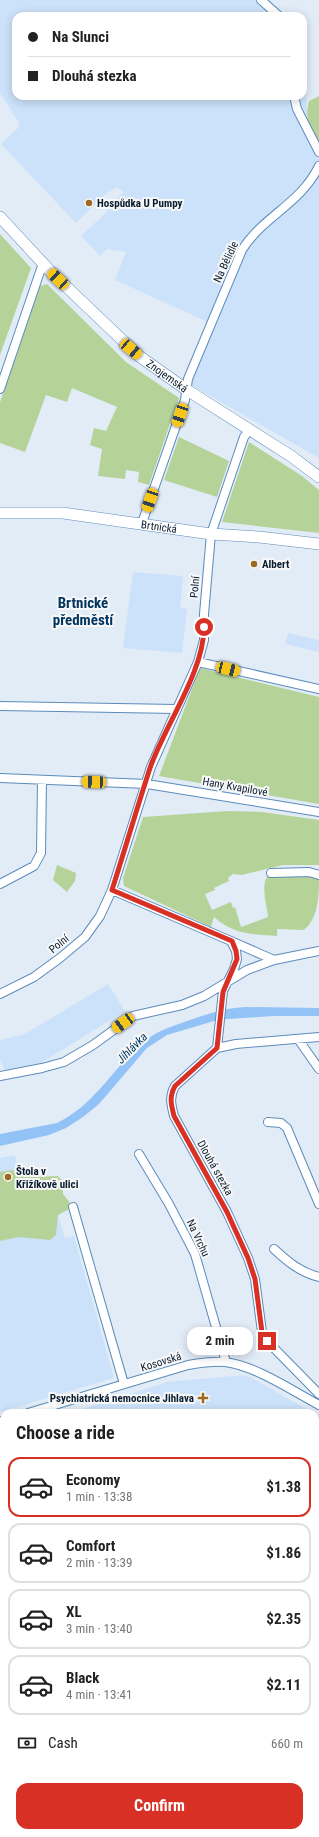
<!DOCTYPE html>
<html lang="en">
<head>
<meta charset="utf-8">
<style>
	:root { --surface:#fff; --page:#f6f6f6; --text:#222; --muted:#767676; --line:#e0e0e0; --accent:#d93025 }
	body { margin:0; font-family:"Roboto Condensed",sans-serif; background:var(--page); color:var(--text); height:100vh; display:flex; flex-direction:column; font-size:15px; white-space:nowrap }
	* { box-sizing:border-box; margin:0 }
	p { font-size:13px; color:var(--muted) }
	.icon { flex:none; width:22px; height:22px; fill:none; stroke:currentColor; stroke-width:2; stroke-linecap:round; stroke-linejoin:round }
	.map { position:relative; flex:1; overflow:hidden }
	.panel { position:absolute; left:0px; top:1409px; width:319px; height:428px; display:flex; flex-direction:column; background:var(--surface); border-radius:12px 12px 0 0; box-shadow:0 2px 10px #0003 }
	.panel>* { flex:none }
	.guide { position:absolute; left:12px; top:12px; width:295px; height:88px; border-radius:12px; box-shadow:0 2px 10px #0003; display:grid; align-content:center; height:88px; padding:0 16px; background:var(--surface) }
	.end { position:absolute; width:18px; height:18px; margin:-9px; border:5px solid #d93025; background:#fff; box-shadow:0 0 0 2px #fff }
	.from { border-radius:50% }
	.bubble { position:absolute; height:28px; border-radius:12px; background:var(--surface); box-shadow:0 2px 10px #0003; font-size:13px; font-weight:700; line-height:28px; text-align:center }
	.car { position:absolute; width:12px; height:24px; margin:-12px -6px; border-radius:5px; box-shadow:0 0 3px 1px #0007; background:linear-gradient(#f5c518 24%,#345 0 40%,#f5c518 0 76%,#345 0 86%,#f5c518 0) }
	.guide b { display:flex; align-items:center; gap:14px; height:38px; font-size:15px }
	.guide b+b { border-top:1px solid var(--line) }
	.guide i { width:10px; height:10px; background:var(--text) }
	ul { padding:0; list-style:none }
	li { display:flex; align-items:center; gap:12px; height:60px; margin:0 8px 6px; padding:0 8px; border:2px solid var(--line); border-radius:12px }
	li div { flex:1 }
	li b { display:block; font-size:15px }
	li em { font-style:normal; font-weight:700 }
	li.current { border-color:var(--accent) }
	li>.icon { width:36px; height:36px; stroke-width:1.5 }
	h2 { padding:0 16px; font-size:18px; line-height:48px }
	.pay { display:flex; align-items:center; gap:10px; height:44px; padding:0 16px; font-size:15px }
	.pay p { margin-inline-start:auto }
	.primary-button { display:flex; gap:8px; margin-top:auto; padding:8px 16px }
	.primary-button a { flex:1; height:46px; border-radius:12px; background:var(--accent); color:#fff; font-size:16px; font-weight:700; line-height:46px; text-align:center }
	.map>svg:first-child { display:block }
	.built { fill:#cce2fa }
	.green { fill:#b5d399 }
	.water { fill:#93c3f6 }
	.lines { fill:none; stroke-linecap:round; stroke-linejoin:round }
	.minor-casing { stroke:#5b8bbc; stroke-width:10 }
	.secondary-casing { stroke:#5b8bbc; stroke-width:12 }
	.minor { stroke:#fff; stroke-width:8 }
	.secondary { stroke:#fff; stroke-width:11 }
	.route { stroke:#d93025; stroke-width:5 }
	.poi-dot { fill:#9d6820; stroke:#f8f8f8; stroke-width:1.5 }
	.labels { text-anchor:middle; dominant-baseline:central; stroke-width:4; stroke-linejoin:round; paint-order:stroke }
	.poi-label { font-size:11px; font-weight:bold; fill:#091d30; stroke:#f8f8f8; text-anchor:start }
	.street-label { font-size:11px; fill:#091d30; stroke:#f8f8f8 }
	.water-label { font-size:12px; font-style:italic; fill:#043a67; stroke:#f8f8f8 }
	.district-label { font-size:15px; font-weight:bold; fill:#023661; stroke:#f8f8f8 }
</style>
</head>
<body>
<div class="map">
<svg width="319" height="1837" viewBox="0 0 319 1837">
	<rect width="100%" height="100%" fill="#e2ecf7"/>
	<!-- built -->
	<path class="built" d="M0,0H269L287,16H16V96H303L304,31L307,120L319,142V458L184,381L210,323L115,280L126,252L107,249L100,256L81,236L113,206V203L123,192L117,187L106,194L76,223L1,144L18,128L19,123L0,93Z
		M133,572L183,576L180,608L187,609L182,653L123,648Z
		M288,633L319,640V652L285,644Z
		M108,984L125,1011L41,1063L5,1070L0,1060V1040L25,1034Z
		M15,1155L18,1169L0,1173V1158Z
		M59,1217L65,1238L74,1236L114,1378L0,1412V1229Z
		M244,1375L252,1378L314,1413H70L167,1382Z
		M315,1414L319,1416V1837H67L63,1833H315Z
		M4,1434V1520L0,1515V1435Z
		M4,1555V1659L0,1654V1558Z"/>
	<!-- green -->
	<path class="green" d="M319,96V142C310,126 304,119 309,101Z
		M0,234L31,268L0,355Z
		M47,284L126,362L179,398L149,485L138,482L139,472L126,470L125,479L98,476L102,449L90,445L94,428L106,431L117,407L72,388L67,402L46,395L25,452L0,443V402L40,286Z
		M179,437L229,461L217,497L164,480Z
		M249,442L302,476L319,490V533L222,522Z
		M200,668L319,697V804L159,776Z
		M227,811L262,812L319,820V865H283L242,875L233,874L228,878L229,881L214,888L215,890L205,894L212,910L231,902L233,908L235,907L241,927L268,917C267,904 259,883 270,873L319,876C319,894 319,918 304,930L277,929V936C252,934 234,935 214,917L211,927L124,886L123,878L143,817Z
		M57,865L76,873L75,881L67,892L53,880Z
		M12,1170L32,1177L58,1176L62,1180L63,1194L71,1204V1208L58,1215L56,1235L50,1240L18,1237L0,1241V1172Z
		M319,1700V1783L315,1780V1708Z"/>
	<!-- water -->
	<path class="water" d="M246,1007L319,1008V1016H275L227,1019L214,1021L167,1035L147,1048L99,1104L83,1117L66,1128L49,1135L0,1146V1134L57,1123C93,1106 112,1070 141,1044C154,1032 170,1027 187,1021C207,1014 225,1008 246,1007Z"/>
	<g class="lines">
		<defs>
			<path id="minor" d="M261,0L279,16
				M294,96L297,109L319,152
				M0,389L43,263
				M142,523L185,400L188,379L242,250C263,216 301,204 319,166
				M198,662L319,689
				M0,706L176,709
				M0,778L147,784L319,812
				M271,873L309,872L319,875
				M0,884L34,866L41,853L42,780
				M112,890L231,941
				M0,994L34,977L60,958L85,937L100,916L112,890L151,767L198,662L204,640V614L211,534L244,437L250,429
				M319,1037L236,1044L217,1048L175,1086C169,1097 171,1104 174,1116L227,1212L248,1258L255,1279L262,1332L267,1341L319,1394
				M298,1039L319,1069
				M217,1048L223,991L234,969L237,959L236,951L231,941L274,960
				M0,1076L42,1068L64,1062L93,1045L133,1016L182,1005L204,996L247,970L274,960L319,951
				M268,1122L281,1123L287,1128L319,1204
				M139,1154L169,1204L195,1254L226,1362
				M73,1207L124,1384
				M274,1249C288,1262 300,1272 319,1277
				M28,1413L188,1365C200,1363 213,1361 225,1362C256,1366 291,1390 319,1405
				M0,1422L4,1420"/>
			<g id="secondary">
				<path id="s1" d="M0,217L52,273L139,356L187,390L291,456L319,477"/>
				<path id="s2" d="M0,513H63L211,534L259,537L319,544"/>
			</g>
		</defs>
		<!-- minor casing -->
		<use href="#minor" class="minor-casing"/>
		<!-- secondary casing -->
		<use href="#secondary" class="secondary-casing"/>
		<!-- minor -->
		<use href="#minor" class="minor"/>
		<!-- secondary -->
		<use href="#secondary" class="secondary"/>
	</g>
	<g class="lines">
		<!-- route -->
		<path class="route" d="M204,627C204,672 165,725 150,768C137,808 125,849 112,890L232,941L236,951L237,959L223,992L217,1048L175,1086C169,1097 171,1104 174,1116L227,1212L248,1258L255,1279L262,1332L267,1341"/>
	</g>
	<!-- markers -->
	<g class="poi-dot">
		<circle cx="89" cy="203" r="4"/>
		<circle cx="254" cy="564" r="4"/>
		<circle cx="8" cy="1177" r="4"/>
		<path d="M201 1392h4v4h4v4h-4v4h-4v-4h-4v-4h4z"/>
	</g>
	<g class="labels">
		<!-- poi labels -->
		<g class="poi-label">
			<text x="97" y="203">Hospůdka U Pumpy</text>
			<text x="262" y="564">Albert</text>
			<text x="16" y="1171">Štola v<tspan x="16" dy="13">Křižíkově ulici</tspan></text>
			<text x="194" y="1398" text-anchor="end">Psychiatrická nemocnice Jihlava</text>
		</g>
		<!-- street labels -->
		<g class="street-label">
			<text transform="translate(226 262) rotate(-65)">Na Bělidle</text>
			<text stroke="none"><textPath href="#s1" startOffset="231">Znojemská</textPath></text>
			<text stroke="none"><textPath href="#s2" startOffset="160">Brtnická</textPath></text>
			<text transform="translate(195 587) rotate(-85)">Polní</text>
			<text transform="translate(235 787) rotate(10)">Hany Kvapilové</text>
			<text transform="translate(59 944) rotate(-39)">Polní</text>
			<text transform="translate(215 1168) rotate(61)">Dlouhá stezka</text>
			<text transform="translate(198 1238) rotate(65)">Na Vrchu</text>
			<text transform="translate(161 1362) rotate(-17)">Kosovská</text>
		</g>
		<!-- water labels -->
		<g class="water-label">
			<text transform="translate(132 1048) rotate(-45)">Jihlávka</text>
		</g>
		<!-- district labels -->
		<g class="district-label">
			<text x="83" y="603">Brtnické<tspan x="83" dy="17">předměstí</tspan></text>
		</g>
	</g>
</svg>
<i class="end from" style="left:204px;top:627px"></i>
<i class="end" style="left:267px;top:1341px"></i>
<div class="bubble" style="left:187px;top:1327px;width:66px">2 min</div>
<i class="car" style="left:58px;top:279px;rotate:313deg"></i>
<i class="car" style="left:131px;top:349px;rotate:130deg"></i>
<i class="car" style="left:180px;top:415px;rotate:199deg"></i>
<i class="car" style="left:150px;top:500px;rotate:199deg"></i>
<i class="car" style="left:228px;top:669px;rotate:103deg"></i>
<i class="car" style="left:94px;top:782px;rotate:272deg"></i>
<i class="car" style="left:123px;top:1023px;rotate:234deg"></i>
<div class="guide">
<b><i class="from"></i>Na Slunci</b>
<b><i></i>Dlouhá stezka</b>
</div>
<section class="panel">
<h2>Choose a ride</h2>
<ul>
<li class="current"><svg class="icon" aria-label="car" viewBox="0 0 24 24"><path d="M5 17H2v-5l4-1 3-4h7l3 4 3 1v5h-3M9 17h6M6 11h13"/><circle cx="7" cy="17" r="2"/><circle cx="17" cy="17" r="2"/></svg><div><b>Economy</b><p>1 min · 13:38</p></div><em>$1.38</em></li>
<li><svg class="icon" aria-label="car" viewBox="0 0 24 24"><path d="M5 17H2v-5l4-1 3-4h7l3 4 3 1v5h-3M9 17h6M6 11h13"/><circle cx="7" cy="17" r="2"/><circle cx="17" cy="17" r="2"/></svg><div><b>Comfort</b><p>2 min · 13:39</p></div><em>$1.86</em></li>
<li><svg class="icon" aria-label="car" viewBox="0 0 24 24"><path d="M5 17H2v-5l4-1 3-4h7l3 4 3 1v5h-3M9 17h6M6 11h13"/><circle cx="7" cy="17" r="2"/><circle cx="17" cy="17" r="2"/></svg><div><b>XL</b><p>3 min · 13:40</p></div><em>$2.35</em></li>
<li><svg class="icon" aria-label="car" viewBox="0 0 24 24"><path d="M5 17H2v-5l4-1 3-4h7l3 4 3 1v5h-3M9 17h6M6 11h13"/><circle cx="7" cy="17" r="2"/><circle cx="17" cy="17" r="2"/></svg><div><b>Black</b><p>4 min · 13:41</p></div><em>$2.11</em></li>
</ul>
<div class="pay"><svg class="icon" aria-label="cash" viewBox="0 0 24 24"><path d="M3 7h18v10H3z"/><circle cx="12" cy="12" r="2"/></svg>Cash<p>660 m</p></div>
<div class="primary-button"><a>Confirm</a></div>
</section>
</div>
</body>
</html>
